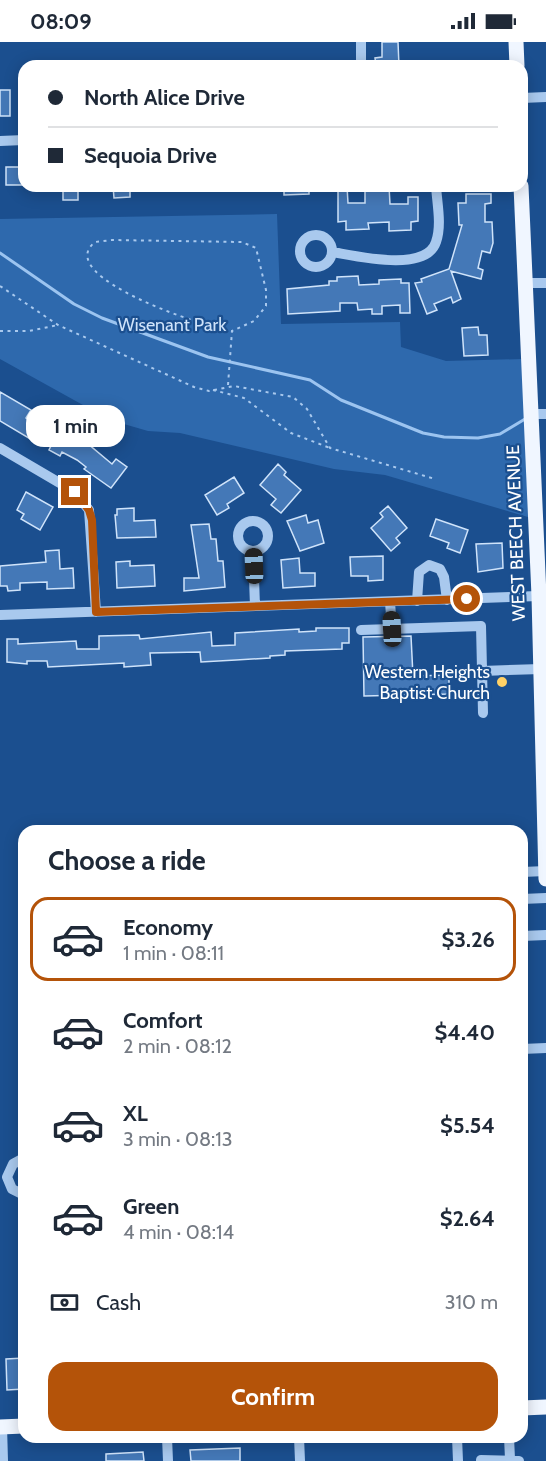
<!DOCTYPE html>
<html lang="en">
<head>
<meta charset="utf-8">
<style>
	:root { --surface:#fff; --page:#f6f6f7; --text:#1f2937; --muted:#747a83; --line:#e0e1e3; --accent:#b45309 }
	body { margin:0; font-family:Cabin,sans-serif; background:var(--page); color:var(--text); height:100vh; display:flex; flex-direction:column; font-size:22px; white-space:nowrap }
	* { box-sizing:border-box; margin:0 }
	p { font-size:20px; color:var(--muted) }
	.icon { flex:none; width:33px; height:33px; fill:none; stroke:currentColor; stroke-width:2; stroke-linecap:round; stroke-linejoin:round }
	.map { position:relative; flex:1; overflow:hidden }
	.details { position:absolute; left:18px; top:783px; width:510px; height:618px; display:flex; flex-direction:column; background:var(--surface); border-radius:18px; box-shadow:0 3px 15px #0003 }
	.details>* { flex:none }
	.hud { position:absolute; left:18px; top:18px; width:510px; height:132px; border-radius:18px; box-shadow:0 3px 15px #0003; display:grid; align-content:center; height:132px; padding:0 30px; background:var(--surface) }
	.end { position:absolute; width:27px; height:27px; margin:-14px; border:8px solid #b45309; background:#fff; box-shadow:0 0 0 3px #fff }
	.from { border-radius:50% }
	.bubble { position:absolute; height:42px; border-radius:18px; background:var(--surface); box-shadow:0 3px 15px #0003; font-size:20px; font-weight:700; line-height:42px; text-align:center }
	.car { position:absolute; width:18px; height:36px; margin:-18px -9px; border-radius:8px; box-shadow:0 0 4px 2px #0007; background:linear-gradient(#222 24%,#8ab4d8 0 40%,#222 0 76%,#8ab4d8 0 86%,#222 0) }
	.hud b { display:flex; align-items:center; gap:21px; height:57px; font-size:22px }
	.hud b+b { border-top:2px solid var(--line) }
	.hud i { width:15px; height:15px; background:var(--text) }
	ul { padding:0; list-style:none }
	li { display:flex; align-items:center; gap:18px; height:84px; margin:0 12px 9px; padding:0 18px; border:3px solid transparent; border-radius:18px }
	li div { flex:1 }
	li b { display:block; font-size:22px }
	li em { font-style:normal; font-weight:700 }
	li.on { border-color:var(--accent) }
	li>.icon { width:54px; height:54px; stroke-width:1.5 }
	h2 { padding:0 30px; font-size:27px; line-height:72px }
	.pay { display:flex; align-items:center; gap:15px; height:66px; padding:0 30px; font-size:22px }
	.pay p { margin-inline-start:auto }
	.button { display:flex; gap:12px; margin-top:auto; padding:12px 30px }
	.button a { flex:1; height:69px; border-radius:18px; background:var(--accent); color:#fff; font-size:24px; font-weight:700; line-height:69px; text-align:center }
	.status { display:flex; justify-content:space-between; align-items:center; height:42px; padding:0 30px; background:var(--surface); direction:ltr }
	.status svg { height:16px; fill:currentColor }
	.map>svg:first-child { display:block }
	.green { fill:#2e69ad }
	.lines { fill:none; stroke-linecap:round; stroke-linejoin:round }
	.stream { stroke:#9cc4f0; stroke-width:3 }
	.building { fill:#4478b7; stroke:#cfe3fa; stroke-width:1.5 }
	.path { stroke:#a9c9ee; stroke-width:2; stroke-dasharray:3 4.5; stroke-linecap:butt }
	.minor { stroke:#a9c9ee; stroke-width:10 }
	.major { stroke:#f0f6ff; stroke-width:15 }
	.route { stroke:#b45309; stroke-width:8 }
	.poi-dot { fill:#ffd166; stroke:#1b4f8f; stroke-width:2 }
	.labels { text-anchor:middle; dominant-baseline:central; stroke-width:4.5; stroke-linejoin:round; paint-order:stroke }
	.park-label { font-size:18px; fill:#cfe3fa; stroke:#1b4f8f }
	.street-label { font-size:18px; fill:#fff; stroke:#1b4f8f }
	.poi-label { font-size:18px; fill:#fff; stroke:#1b4f8f; text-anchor:end }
</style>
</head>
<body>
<div class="status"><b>08:09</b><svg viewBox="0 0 49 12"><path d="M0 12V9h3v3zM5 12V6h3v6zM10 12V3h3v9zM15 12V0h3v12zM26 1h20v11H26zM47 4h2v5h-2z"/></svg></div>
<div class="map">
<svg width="546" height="1419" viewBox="0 0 546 1419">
	<rect width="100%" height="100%" fill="#1b4f8f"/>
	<!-- green -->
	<path class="green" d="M277,172L281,282L400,280L401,305L446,319L523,317L528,475L385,433L334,427L180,391L148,389L110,378L0,317V177Z"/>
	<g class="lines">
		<!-- stream -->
		<path class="stream" d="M0,211L74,262L102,276L208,315L310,338L341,358L423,391L444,395L478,396L500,392L525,377"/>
	</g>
	<!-- building -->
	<path class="building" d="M382,0H398L399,24H376L375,16L382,15Z
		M0,48H10V74H0Z
		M6,125H24V143H6Z
		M63,144H78V158H63Z
		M113,144H130V155L114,156Z
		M284,144H309V152L284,153Z
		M338,144H347L348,161H365V144H389L390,162H408V155H418V179L411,180V188L389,189V180L368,181L369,187L346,188V179L338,180Z
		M466,152H491V161L485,162V180H492L493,201L490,211L482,209L478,226L483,228L481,237L451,229L461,257L453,261L451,255L434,262L437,268L427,272L415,241L422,240L421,237L449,227L462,183H459L458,161H466Z
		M358,234L359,243L379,242V238L401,237V241H409L410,271H400V263L382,264V272H372V267L358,268L357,261H340V269L288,272L287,247L329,243V239H337V235Z
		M478,285L479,293H487L488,313L464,314L462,286Z
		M0,350L31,368L26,376L40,384L32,398L0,379Z
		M59,387L88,402L112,422L116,417L127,425L111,446L84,427L86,425L77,418L62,410L60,414L49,408Z
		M278,422L286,430L284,433L301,448L281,471L271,463L276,457L260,443Z
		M234,435L244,451L227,462L229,466L217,473L205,453Z
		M26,450L53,465L40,488L21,477L24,472L17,468Z
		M388,464L407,486L396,496L400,501L391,509L371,486L383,475L380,471Z
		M134,466V479L155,478L156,495L117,496L115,473H117V467Z
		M306,473L308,481L318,478L324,501L300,509L287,479Z
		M436,477L468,488L460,511L447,506L449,501L430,494Z
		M209,482L211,497H216L218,519H223L225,545L184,549V536H199L191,483Z
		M502,501L503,526L478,530L476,502Z
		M59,508L60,527L73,526L74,546L47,547V540L20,541V548L8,549L7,544H0V524L46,520L45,509Z
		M383,514V538L368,539V534H351L350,515Z
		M299,516L300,531H315V544L283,546L281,518Z
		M130,519V524L154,523L155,544L117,546L116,520Z
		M316,586H349V601H342V607L285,609V613L270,614V616L236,618L201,620L200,610L150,611L151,623L124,625V621L48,625L47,619H27V622L7,620V597H18V602L76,599L77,607H99V594L139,593L140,597L211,590L212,604L235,603V591L299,587V590L316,589Z
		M411,594L413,634L449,633V652L364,654L363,595Z
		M24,1316V1347L7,1348L6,1317Z
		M240,1406V1419H191L190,1408Z
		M143,1410L144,1419H106V1412Z"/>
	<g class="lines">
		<!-- path -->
		<path class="path" d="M0,244L58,283L194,345L209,349L234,344L293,355L307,367L330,406L435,437
			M0,289H29L58,283
			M228,343L232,289L254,279L266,264V248L256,206L242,200L112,198L95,200C51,235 210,287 232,289
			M213,348L244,356L291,391L330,406"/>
		<!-- minor -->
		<path class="minor" d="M361,0V24
			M522,56L546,55
			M0,99L24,98
			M300 209a16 16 0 1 1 32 0a16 16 0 1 1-32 0Z
			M332,210C356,214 426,231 436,200C442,183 437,161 436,144
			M525,241H546
			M530,372H546
			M0,406L75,450L89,468L96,570
			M238 494a15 15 0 1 1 30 0a15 15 0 1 1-30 0Z
			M253,509L255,564
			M417,559L419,530L429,523L440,527L444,535L447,558
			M390,560L392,587
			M0,573L539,554
			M361,588L481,584L483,671
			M482,629L541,627
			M522,830L546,829
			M522,857L546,856
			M522,894L546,893
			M522,1007L546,1006
			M24,1116L13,1122L7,1135L12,1147L24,1153
			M2,1384L3,1419
			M167,1395L168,1419
			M299,1395L300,1419
			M457,1395L458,1419
			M509,1395L510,1417
			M481,1418L519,1419"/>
		<!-- major -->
		<path class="major" d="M516,0L517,24
			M521,144L539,554L546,837
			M522,1366L546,1365
			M0,1385L24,1384"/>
	</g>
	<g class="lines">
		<!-- route -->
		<path class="route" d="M75,450L89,468L92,478L96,570L467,557"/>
	</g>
	<!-- markers -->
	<circle class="poi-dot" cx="502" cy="640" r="6"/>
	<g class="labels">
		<!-- park labels -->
		<g class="park-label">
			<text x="172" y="283">Wisenant Park</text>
		</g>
		<!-- street labels -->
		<g class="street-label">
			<text transform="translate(516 491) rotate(-92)">WEST BEECH AVENUE</text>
		</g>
		<!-- poi labels -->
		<g class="poi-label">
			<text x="490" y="630">Western Heights<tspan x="490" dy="21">Baptist Church</tspan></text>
		</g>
	</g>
</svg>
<i class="end from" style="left:467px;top:557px"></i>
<i class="end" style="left:75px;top:450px"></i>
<div class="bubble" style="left:26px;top:363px;width:99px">1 min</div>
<i class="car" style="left:254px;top:524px;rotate:358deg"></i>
<i class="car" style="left:392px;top:587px;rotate:357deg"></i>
<div class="hud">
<b><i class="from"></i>North Alice Drive</b>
<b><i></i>Sequoia Drive</b>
</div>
<section class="details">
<h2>Choose a ride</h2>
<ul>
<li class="on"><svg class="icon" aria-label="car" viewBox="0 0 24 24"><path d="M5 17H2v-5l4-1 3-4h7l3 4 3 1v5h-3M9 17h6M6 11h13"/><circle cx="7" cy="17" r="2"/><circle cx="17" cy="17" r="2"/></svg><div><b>Economy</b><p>1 min · 08:11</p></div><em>$3.26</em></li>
<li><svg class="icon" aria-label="car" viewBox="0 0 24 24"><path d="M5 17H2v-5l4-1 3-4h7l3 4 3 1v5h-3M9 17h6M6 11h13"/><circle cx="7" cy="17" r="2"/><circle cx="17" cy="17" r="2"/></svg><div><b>Comfort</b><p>2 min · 08:12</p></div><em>$4.40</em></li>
<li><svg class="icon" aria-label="car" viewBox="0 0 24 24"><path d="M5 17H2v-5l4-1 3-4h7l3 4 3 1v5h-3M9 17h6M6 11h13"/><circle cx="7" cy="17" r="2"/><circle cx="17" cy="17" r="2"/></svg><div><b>XL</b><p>3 min · 08:13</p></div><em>$5.54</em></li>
<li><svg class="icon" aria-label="car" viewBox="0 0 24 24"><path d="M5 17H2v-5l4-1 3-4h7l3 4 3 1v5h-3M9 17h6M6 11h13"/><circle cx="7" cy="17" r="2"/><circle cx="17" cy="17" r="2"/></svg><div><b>Green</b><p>4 min · 08:14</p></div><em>$2.64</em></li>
</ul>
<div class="pay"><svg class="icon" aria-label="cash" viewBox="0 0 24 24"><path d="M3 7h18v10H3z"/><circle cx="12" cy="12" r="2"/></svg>Cash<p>310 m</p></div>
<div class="button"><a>Confirm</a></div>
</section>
</div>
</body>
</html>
